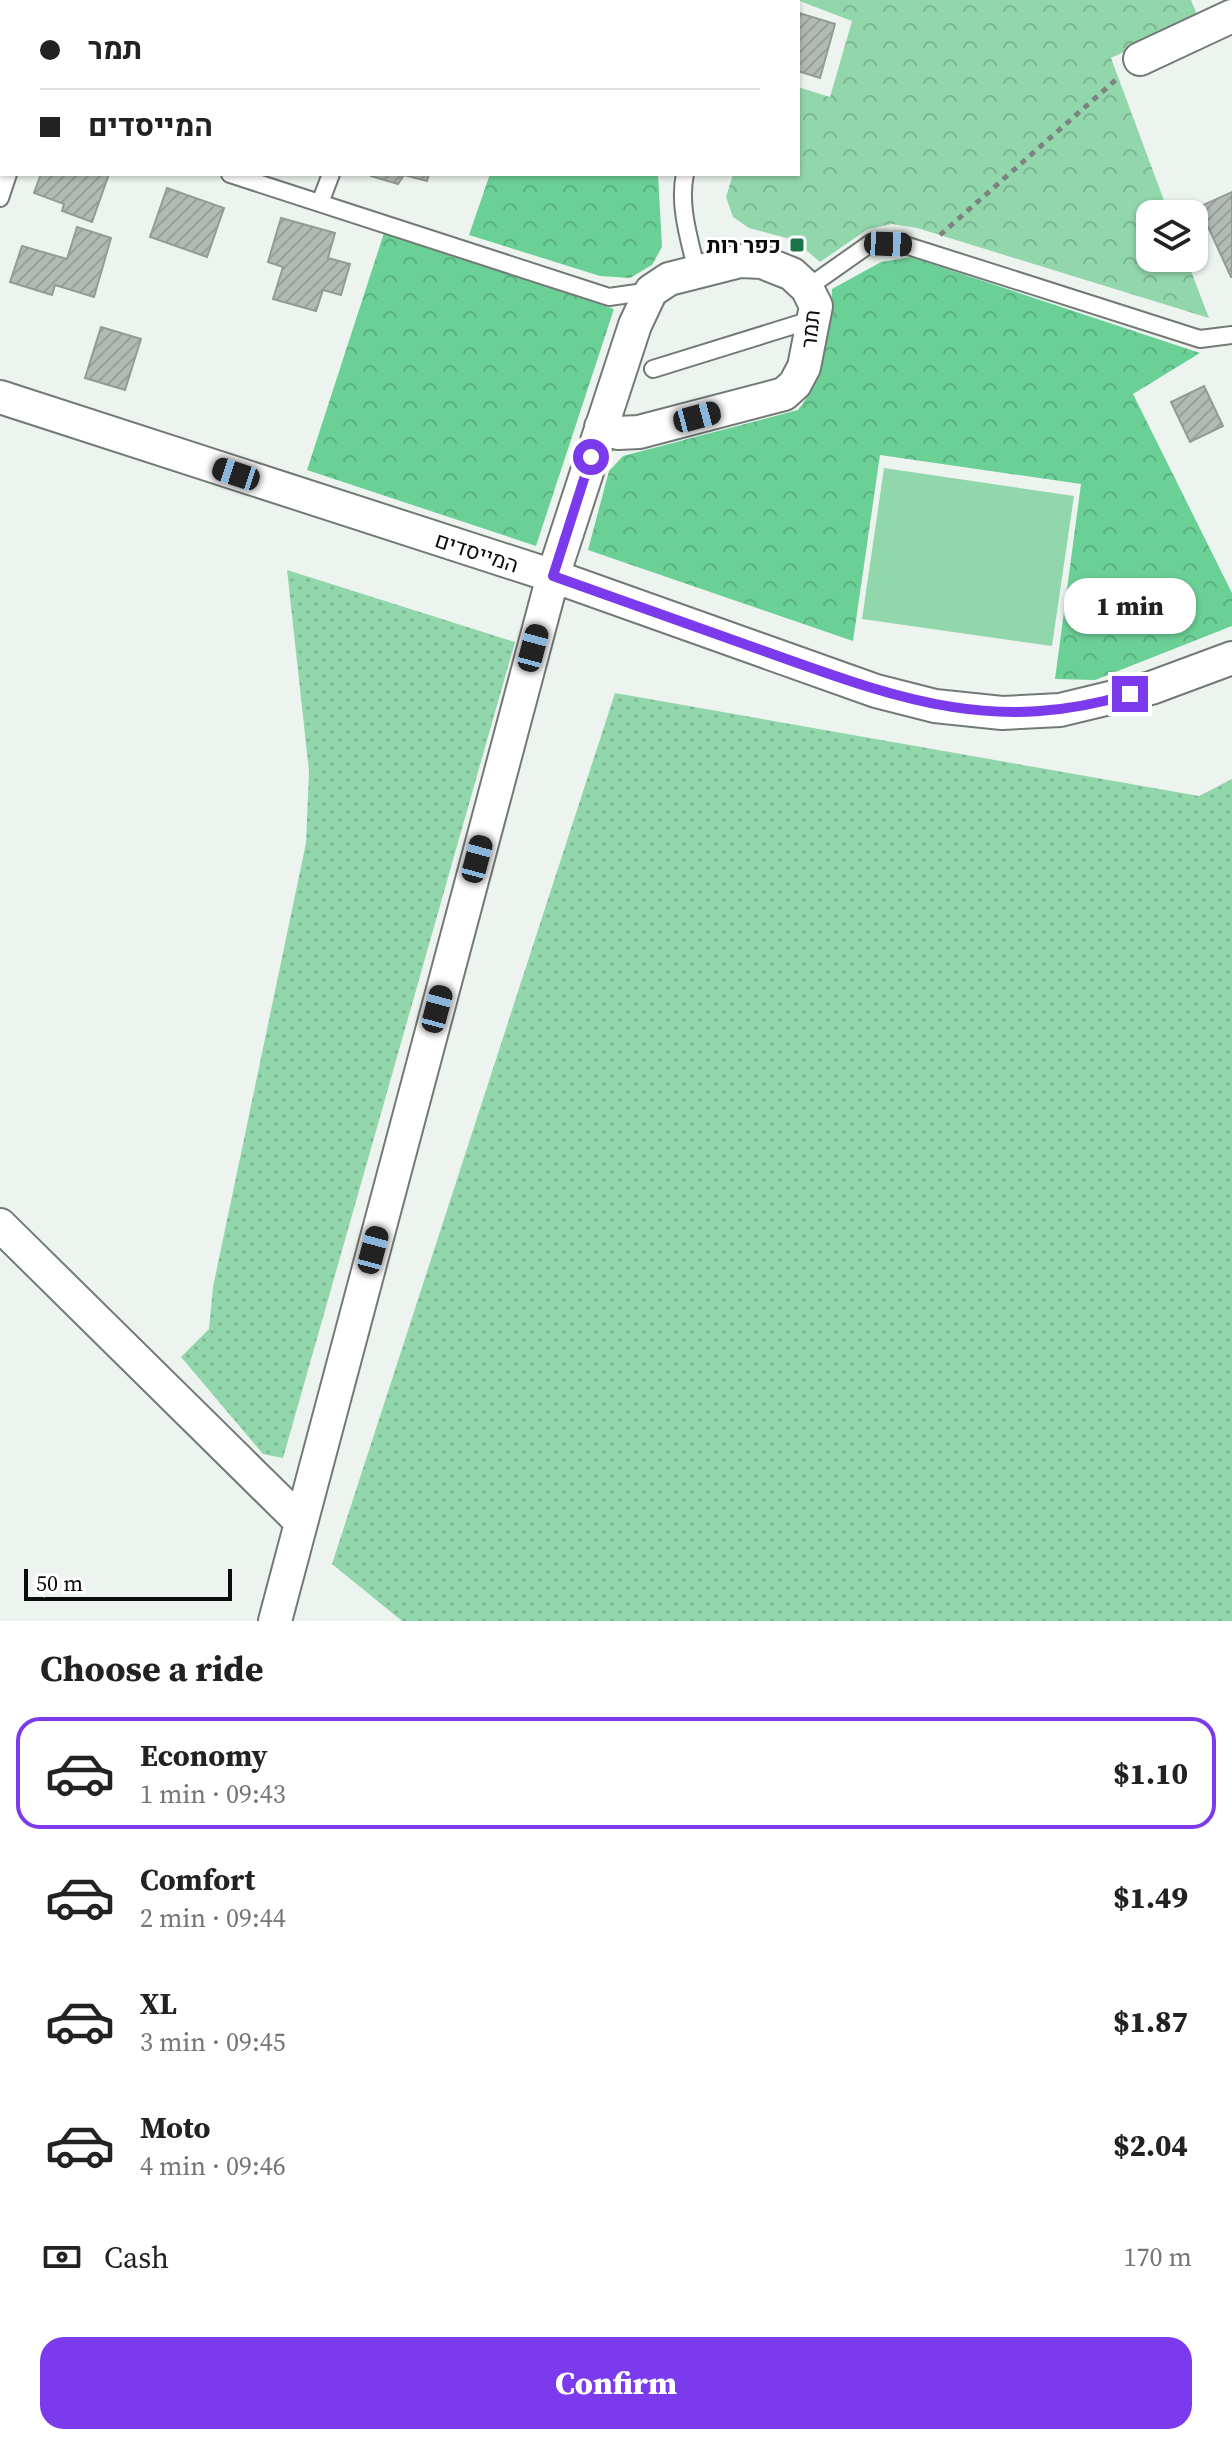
<!DOCTYPE html>
<html lang="en">
<head>
<meta charset="utf-8">
<style>
	:root { --surface:#fff; --page:#f2f2f2; --text:#222; --muted:#767676; --line:#e0e0e0; --accent:#7c3aed }
	body { margin:0; font-family:"Source Serif 4",Heebo,serif; background:var(--page); color:var(--text); height:100vh; display:flex; flex-direction:column; font-size:30px; white-space:nowrap }
	* { box-sizing:border-box; margin:0 }
	p { font-size:26px; color:var(--muted) }
	.icon { flex:none; width:44px; height:44px; fill:none; stroke:currentColor; stroke-width:2; stroke-linecap:round; stroke-linejoin:round }
	.map { position:relative; height:1621px; overflow:hidden }
	.details { display:flex; flex-direction:column; background:var(--surface); flex:1 }
	.details>* { flex:none }
	.hud { position:absolute; left:0px; top:0px; width:800px; height:176px; box-shadow:0 2px 6px #0004; display:grid; align-content:center; height:176px; padding:0 40px; background:var(--surface) }
	.buttons { position:absolute; left:1136px; top:200px; display:grid; gap:16px }
	.buttons a { display:grid; place-items:center; width:72px; height:72px; border-radius:16px; background:var(--surface); box-shadow:0 2px 6px #0004; font-size:40px }
	.scale { position:absolute; left:24px; bottom:20px; width:208px; box-sizing:border-box; padding-left:8px; border:4px solid #0b0d0c; border-top:0; font-size:22px; line-height:28px; white-space:nowrap; color:#0b0d0c; -webkit-text-stroke:6px #fff; paint-order:stroke }
	.end { position:absolute; width:36px; height:36px; margin:-18px; border:10px solid #7c3aed; background:#fff; box-shadow:0 0 0 4px #fff }
	.from { border-radius:50% }
	.bubble { position:absolute; height:56px; border-radius:24px; background:var(--surface); box-shadow:0 2px 6px #0004; font-size:26px; font-weight:800; line-height:56px; text-align:center }
	.car { position:absolute; width:24px; height:48px; margin:-24px -12px; border-radius:10px; box-shadow:0 0 6px 2px #0007; background:linear-gradient(#222 24%,#8ab4d8 0 40%,#222 0 76%,#8ab4d8 0 86%,#222 0) }
	.hud b { display:flex; align-items:center; gap:28px; height:76px; font-size:30px }
	.hud b+b { border-top:2px solid var(--line) }
	.hud i { width:20px; height:20px; background:var(--text) }
	ul { padding:0; list-style:none }
	li { display:flex; align-items:center; gap:24px; height:112px; margin:0 16px 12px; padding:0 24px; border:4px solid transparent; border-radius:24px }
	li div { flex:1 }
	li b { display:block; font-size:30px }
	li em { font-style:normal; font-weight:800 }
	li.active { border-color:var(--accent) }
	li>.icon { width:72px; height:72px; stroke-width:1.5 }
	h2 { padding:0 40px; font-size:36px; line-height:96px }
	.pay { display:flex; align-items:center; gap:20px; height:88px; padding:0 40px; font-size:30px }
	.pay p { margin-inline-start:auto }
	.cta { display:flex; gap:16px; margin-top:auto; padding:16px 40px }
	.cta a { flex:1; height:92px; border-radius:24px; background:var(--accent); color:#fff; font-size:32px; font-weight:800; line-height:92px; text-align:center }
	.map>svg:first-child { display:block }
	.grass { fill:url(#grass-dots) }
	.forest { fill:url(#forest-crowns) }
	.park { fill:url(#park-crowns) }
	.pitch { fill:#92d6ac }
	.building { fill:url(#building-hatch); stroke:#949a96; stroke-width:2 }
	.lines { fill:none; stroke-linecap:round; stroke-linejoin:round }
	.service-casing { stroke:#737a76; stroke-width:20 }
	.minor-casing { stroke:#737a76; stroke-width:36 }
	.path { stroke:#7f8380; stroke-width:5; stroke-dasharray:6 6; stroke-linecap:butt }
	.service { stroke:#fff; stroke-width:16 }
	.minor { stroke:#fff; stroke-width:32 }
	.route { stroke:#7c3aed; stroke-width:10 }
	.poi-dot { fill:#1c7549; stroke:#fff; stroke-width:3 }
	.labels { text-anchor:middle; dominant-baseline:central; stroke-width:6; stroke-linejoin:round; paint-order:stroke }
	.poi-label { font-size:22px; font-weight:bold; fill:#0b0d0c; stroke:#fff; text-anchor:end }
	.street-label { font-size:22px; fill:#0b0d0c; stroke:#fff }
</style>
</head>
<body>
<div class="map">
<svg width="1232" height="1621" viewBox="0 0 1232 1621">
	<defs>
		<pattern id="grass-dots" width="8" height="8" patternUnits="userSpaceOnUse" patternTransform="scale(2)"><rect width="8" height="8" fill="#92d6ac"/><path d="M2 2h.1M6 6h.1" fill="none" stroke="#7db693" stroke-width="1.8" stroke-linecap="round"/></pattern>
		<pattern id="forest-crowns" width="20" height="18" patternUnits="userSpaceOnUse" patternTransform="scale(2)"><rect width="20" height="18" fill="#6bd096"/><path d="M2 6a3 3 0 1 1 6 0M12 15a3 3 0 1 1 6 0" fill="none" stroke="#5bb180"/></pattern>
		<pattern id="park-crowns" width="20" height="18" patternUnits="userSpaceOnUse" patternTransform="scale(2)"><rect width="20" height="18" fill="#92d6ac"/><path d="M2 6a3 3 0 1 1 6 0M12 15a3 3 0 1 1 6 0" fill="none" stroke="#7db693"/></pattern>
		<pattern id="building-hatch" width="6" height="6" patternUnits="userSpaceOnUse" patternTransform="scale(2)"><rect width="6" height="6" fill="#b3bab5"/><path d="M-1 1l2-2M0 6l6-6M5 7l2-2" fill="none" stroke="#999f9a"/></pattern>
	</defs>
	<rect width="100%" height="100%" fill="#edf4ef"/>
	<!-- grass -->
	<path class="grass" d="M287,570L515,642L283,1458L263,1454L181,1357L209,1329L213,1287L306,843L309,771Z
		M615,693L1199,796L1232,779V1621H402L332,1564Z"/>
	<!-- forest -->
	<path class="forest" d="M490,174H658L662,247L652,265L630,278L600,276L469,235Z
		M384,233L614,309L536,546L307,470Z
		M911,257L1200,353L1133,394L1232,593V626L1095,680L1055,679L1081,484L880,455L853,641L588,550L609,471L623,456L798,410C822,383 831,325 832,289L881,262Z"/>
	<!-- park -->
	<path class="park" d="M797,0H1191L1198,17L1111,58L1169,214H1150V258H1186L1209,318L917,228L892,224L868,229L820,262L794,240L749,228L733,217L726,197L733,174H798V87L830,97L852,21Z"/>
	<!-- pitch -->
	<path class="pitch" d="M884,468L1074,496L1052,646L862,619Z"/>
	<!-- building -->
	<path class="building" d="M2,0H56L61,2H2V53Z
		M799,13L835,24L820,78L798,71Z
		M41,174H109L92,222L62,211L64,204L34,193Z
		M371,174H429L427,181L404,175L398,184L371,176Z
		M167,188L224,208L207,257L150,237Z
		M1232,192V277H1231L1199,207Z
		M281,218L335,233L328,258L350,264L341,295L323,290L316,311L273,299L283,267L268,262Z
		M77,227L111,238L94,297L55,285L52,295L10,282L22,246L67,259Z
		M101,327L141,339L125,390L85,378Z
		M1204,386L1223,426L1190,442L1171,402Z"/>
	<g class="lines">
		<defs>
			<path id="service" d="M391,2L392,0
				M0,99L2,100
				M230,174L609,297L651,291
				M685,174C678,206 690,241 697,272
				M0,198L8,174
				M320,203L331,174
				M807,288L871,243L905,245L1200,339L1232,335
				M653,369L814,319"/>
			<path id="minor" d="M1140,59L1232,16
				M0,397L553,576L876,691L935,706L1002,713L1060,710L1151,688L1232,658
				M0,1225L301,1522
				M275,1621L553,576L635,325L651,291L669,279L740,261L762,262L792,274L807,288L816,306L804,367L795,384L784,394L639,432L618,433L601,427"/>
		</defs>
		<!-- service casing -->
		<use href="#service" class="service-casing"/>
		<!-- minor casing -->
		<use href="#minor" class="minor-casing"/>
		<!-- path -->
		<path class="path" d="M258,2L259,0
			M696,2V0
			M940,235L1118,78"/>
		<!-- service -->
		<use href="#service" class="service"/>
		<!-- minor -->
		<use href="#minor" class="minor"/>
	</g>
	<g class="lines">
		<!-- route -->
		<path class="route" d="M591,457L553,576C623,601 694,626 764,651C894,697 991,736 1130,694"/>
	</g>
	<!-- markers -->
	<rect class="poi-dot" x="789" y="237" width="16" height="16" rx="4"/>
	<g class="labels">
		<!-- poi labels -->
		<g class="poi-label">
			<text x="781" y="245">כפר רות</text>
		</g>
		<!-- street labels -->
		<g class="street-label">
			<text transform="translate(810 329) rotate(-84)">תמר</text>
			<text transform="translate(477 552) rotate(18)">המייסדים</text>
		</g>
	</g>
</svg>
<div class="buttons">
<a><svg class="icon" aria-label="layers" viewBox="0 0 24 24"><path d="M12 4l9 5-9 5-9-5zM3 14l9 5 9-5"/></svg></a>
</div>
<div class="scale">50 m</div>
<i class="end from" style="left:591px;top:457px"></i>
<i class="end" style="left:1130px;top:694px"></i>
<div class="bubble" style="left:1064px;top:578px;width:132px">1 min</div>
<i class="car" style="left:888px;top:244px;rotate:92deg"></i>
<i class="car" style="left:697px;top:417px;rotate:75deg"></i>
<i class="car" style="left:236px;top:474px;rotate:288deg"></i>
<i class="car" style="left:533px;top:648px;rotate:15deg"></i>
<i class="car" style="left:477px;top:859px;rotate:15deg"></i>
<i class="car" style="left:437px;top:1009px;rotate:15deg"></i>
<i class="car" style="left:373px;top:1250px;rotate:15deg"></i>
<div class="hud">
<b><i class="from"></i>תמר</b>
<b><i></i>המייסדים</b>
</div>
</div>
<section class="details">
<h2>Choose a ride</h2>
<ul>
<li class="active"><svg class="icon" aria-label="car" viewBox="0 0 24 24"><path d="M5 17H2v-5l4-1 3-4h7l3 4 3 1v5h-3M9 17h6M6 11h13"/><circle cx="7" cy="17" r="2"/><circle cx="17" cy="17" r="2"/></svg><div><b>Economy</b><p>1 min · 09:43</p></div><em>$1.10</em></li>
<li><svg class="icon" aria-label="car" viewBox="0 0 24 24"><path d="M5 17H2v-5l4-1 3-4h7l3 4 3 1v5h-3M9 17h6M6 11h13"/><circle cx="7" cy="17" r="2"/><circle cx="17" cy="17" r="2"/></svg><div><b>Comfort</b><p>2 min · 09:44</p></div><em>$1.49</em></li>
<li><svg class="icon" aria-label="car" viewBox="0 0 24 24"><path d="M5 17H2v-5l4-1 3-4h7l3 4 3 1v5h-3M9 17h6M6 11h13"/><circle cx="7" cy="17" r="2"/><circle cx="17" cy="17" r="2"/></svg><div><b>XL</b><p>3 min · 09:45</p></div><em>$1.87</em></li>
<li><svg class="icon" aria-label="car" viewBox="0 0 24 24"><path d="M5 17H2v-5l4-1 3-4h7l3 4 3 1v5h-3M9 17h6M6 11h13"/><circle cx="7" cy="17" r="2"/><circle cx="17" cy="17" r="2"/></svg><div><b>Moto</b><p>4 min · 09:46</p></div><em>$2.04</em></li>
</ul>
<div class="pay"><svg class="icon" aria-label="cash" viewBox="0 0 24 24"><path d="M3 7h18v10H3z"/><circle cx="12" cy="12" r="2"/></svg>Cash<p>170 m</p></div>
<div class="cta"><a>Confirm</a></div>
</section>
</body>
</html>
